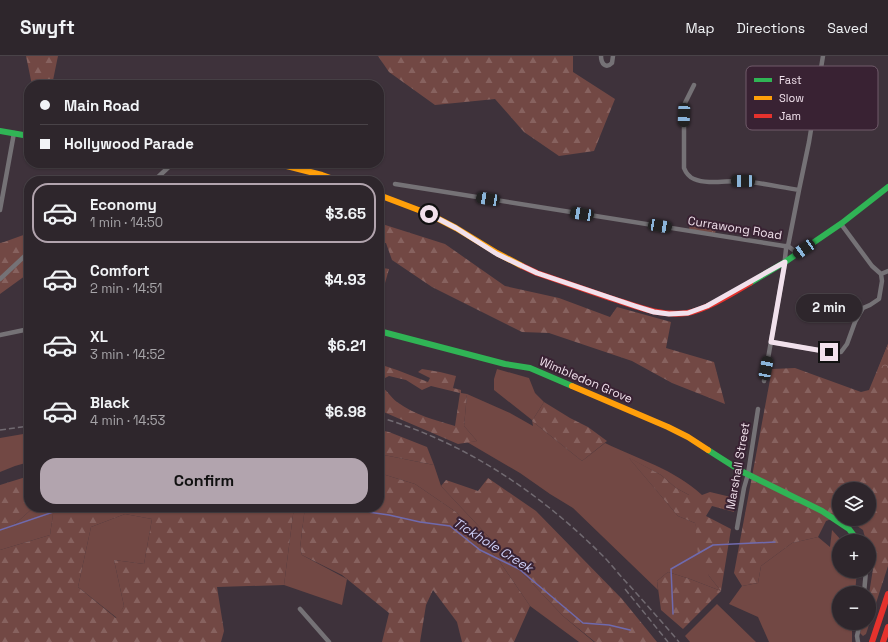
<!DOCTYPE html>
<html lang="en">
<head>
<meta charset="utf-8">
<style>
	:root { --surface:#2e262c; --page:#362e34; --text:#f1f3f6; --muted:#a7a5a9; --line:#494348; --accent:#b2a4ae }
	body { margin:0; font-family:"Space Grotesk",sans-serif; background:var(--page); color:var(--text); height:100vh; display:flex; flex-direction:column; font-size:15px; white-space:nowrap }
	* { box-sizing:border-box; margin:0 }
	p { font-size:13px; color:var(--muted) }
	.icon { flex:none; width:22px; height:22px; fill:none; stroke:currentColor; stroke-width:2; stroke-linecap:round; stroke-linejoin:round }
	.map { position:relative; flex:1; overflow:hidden }
	.drawer { position:absolute; left:24px; top:120px; width:360px; height:336px; display:flex; flex-direction:column; background:var(--surface); border-radius:16px; box-shadow:0 1px 3px #0004,0 0 0 1px var(--line) }
	.drawer>* { flex:none }
	.banner { position:absolute; left:24px; top:24px; width:360px; height:88px; border-radius:16px; box-shadow:0 1px 3px #0004,0 0 0 1px var(--line); display:grid; align-content:center; height:88px; padding:0 16px; background:var(--surface) }
	.controls { position:absolute; left:832px; top:426px; display:grid; gap:8px }
	.controls a { display:grid; place-items:center; width:44px; height:44px; border-radius:50%; background:var(--surface); box-shadow:0 1px 3px #0004,0 0 0 1px var(--line); font-size:20px }
	.end { position:absolute; width:18px; height:18px; margin:-9px; border:5px solid #f1e1ec; background:#111; box-shadow:0 0 0 2px #111 }
	.from { border-radius:50% }
	.bubble { position:absolute; height:28px; border-radius:14px; background:var(--surface); box-shadow:0 1px 3px #0004,0 0 0 1px var(--line); font-size:13px; font-weight:600; line-height:28px; text-align:center }
	.car { position:absolute; width:12px; height:24px; margin:-12px -6px; border-radius:5px; box-shadow:0 0 3px 1px #0007; background:linear-gradient(#222 24%,#8ab4d8 0 40%,#222 0 76%,#8ab4d8 0 86%,#222 0) }
	.banner b { display:flex; align-items:center; gap:14px; height:38px; font-size:15px }
	.banner b+b { border-top:1px solid var(--line) }
	.banner i { width:10px; height:10px; background:var(--text) }
	ul { padding:7px 0 0; list-style:none }
	li { display:flex; align-items:center; gap:12px; height:60px; margin:0 8px 6px; padding:0 8px; border:2px solid transparent; border-radius:16px }
	li div { flex:1 }
	li b { display:block; font-size:15px }
	li em { font-style:normal; font-weight:600 }
	li.active { border-color:var(--accent) }
	li>.icon { width:36px; height:36px; stroke-width:1.5 }
	.button { display:flex; gap:8px; margin-top:auto; padding:8px 16px }
	.button a { flex:1; height:46px; border-radius:16px; background:var(--accent); color:#111; font-size:16px; font-weight:600; line-height:46px; text-align:center }
	header { display:flex; align-items:center; gap:24px; box-sizing:border-box; height:56px; padding:0 20px; background:var(--surface); border-bottom:1px solid var(--line) }
	header strong { font-size:19px }
	nav { display:flex; gap:22px; margin-inline-start:auto; font-size:14px }
	.map>svg:first-child { display:block }
	.green { fill:#724844 }
	.forest { fill:url(#forest-firs); fill-rule:evenodd }
	.park { fill:url(#park-crowns) }
	.lines { fill:none; stroke-linecap:round; stroke-linejoin:round }
	.stream { stroke:#6f6aae; stroke-width:1.5 }
	.street { stroke:#757276; stroke-width:4.5 }
	.fast { stroke:#30b455; stroke-width:6 }
	.slow { stroke:#ff9f0a; stroke-width:6 }
	.jam { stroke:#e5322d; stroke-width:6 }
	.rail { stroke:#716a71; stroke-width:1.5; stroke-dasharray:6 3; stroke-linecap:butt }
	.route { stroke:#f1e1ec; stroke-width:5 }
	.labels { text-anchor:middle; dominant-baseline:central; stroke-width:4; stroke-linejoin:round; paint-order:stroke }
	.street-label { font-size:12px; fill:#f1e1ec; stroke:#392233 }
	.water-label { font-size:13px; font-style:italic; fill:#cecff7; stroke:#392233 }
	.key { fill:#392233; stroke:#705b6a; stroke-width:1 }
	.key-label { font-size:11px; fill:#f1e1ec }
</style>
</head>
<body>
<header>
<strong>Swyft</strong>
<nav><a>Map</a><a>Directions</a><a>Saved</a></nav>
</header>
<div class="map">
<svg width="888" height="586" viewBox="0 0 888 586">
	<defs>
		<pattern id="forest-firs" width="22" height="20" patternUnits="userSpaceOnUse"><rect width="22" height="20" fill="#724844"/><path d="M5 1l3.5 6h-7zM16 11l3.5 6h-7z" fill="#87625f"/></pattern>
		<pattern id="park-crowns" width="20" height="18" patternUnits="userSpaceOnUse"><rect width="20" height="18" fill="#724844"/><path d="M2 6a3 3 0 1 1 6 0M12 15a3 3 0 1 1 6 0" fill="none" stroke="#87625f"/></pattern>
	</defs>
	<rect width="100%" height="100%" fill="#3e323b"/>
	<!-- green -->
	<path class="green" d="M497,313L529,322L535,337L544,346L532,365L582,405L605,387C638,403 674,413 702,439H689L676,432L661,419L629,402L678,460L695,467L709,520L721,535L690,523L668,516L657,525L658,534L573,452L550,438L520,417L467,386L477,385L464,370L467,338L510,357L533,370L532,364L494,334V323Z
		M29,377V406L15,410L0,416V382Z
		M379,398L434,409L441,430L563,560L594,586H579L530,550L500,506L456,456L415,428L379,417Z
		M34,451H54L50,479L0,494V474L15,468Z
		M294,451H305L300,492L302,499L347,523L342,549L284,529Z
		M125,458L152,463L144,508L114,504L124,550L117,562L78,531L91,471Z
		M832,474L842,485H839V515H857L855,537H839V567H852V586H769L758,561L729,548L742,530L758,527L761,510L792,487L818,481L830,491Z
		M717,548L756,586H690L685,580Z"/>
	<!-- forest -->
	<path class="forest" d="M26,0H58L52,29H32Z
		M378,0H573V16L615,43L594,95L559,100L524,76L495,43L435,49L389,16Z
		M182,120L208,125H130Z
		M379,167L445,188L505,230L559,242L610,261L617,251L671,266L666,292L714,306L725,348L672,327L632,305L549,277L522,276L432,231L392,204L386,187H379Z
		M29,177V217L0,238V187L4,186Z
		M383,212L389,213L383,234H379V221L381,220Z
		M888,288V510L866,578L863,580L860,577L863,567H869V538L873,513L869,498V485H866L863,474L847,463H869V433H839V460L826,465L818,481L792,487L761,510L758,527L742,530L734,517L772,313L795,312L861,336L869,334Z
		M379,308L397,314L428,326L430,322L418,316L422,313L440,316L456,320L453,332L461,334V337L467,338L464,370L477,385L458,388L379,354V330C387,333 390,341 397,346C415,359 435,364 455,370L460,337L431,330L422,334L406,324L389,320L379,325Z
		M544,346L570,362L588,371L607,385L582,405L532,365Z
		M379,374L389,376L427,391L434,409L379,398Z
		M628,401L661,419L676,432L689,439H702L710,436L735,442L734,456L712,450L706,460L731,473L721,535L683,573L661,554L657,525L668,516L690,523L721,535L709,520L698,499L695,467L678,460Z
		M379,417L415,428L456,456L500,506L530,550L514,586H462L457,566L433,534L426,549L420,586H382L389,557L342,519L302,499L300,492L305,451H379Z
		M29,420V451H34L15,468L0,474V429Z
		M488,422L536,455L622,543L657,586H595L563,560L441,430L446,424L478,435Z
		M54,451H294L284,529L217,531L224,575L221,586H0V494L50,479ZM125,458L152,463L144,508L114,504L124,550L116,562L78,531L91,471Z"/>
	<!-- park -->
	<path class="park" d="M690,168L716,171L715,178L689,174Z
		M888,288V318L878,313Z"/>
	<g class="lines">
		<!-- stream -->
		<path class="stream" d="M333,451L389,459L420,466L450,470L480,494L519,513L583,567L609,569L630,574
			M0,474L68,451
			M673,558L671,513L713,489L775,486"/>
		<!-- street -->
		<path class="street" d="M601,0C601,8 606,13 612,7L613,0
			M694,29L685,47L684,59V112C686,117 689,121 694,123C708,129 728,124 743,125C762,127 780,131 799,134
			M150,125L157,122L173,107
			M395,128L784,190H788L797,197
			M0,154L14,77
			M841,168L872,210L881,218L888,215
			M0,223L29,196
			M0,279L29,273
			M771,286L829,296H841L847,288L855,266L863,252L870,249L879,243L882,225L881,218
			M764,325L784,212L786,193L788,190L799,134L809,86L823,0
			M737,472L744,432L748,418L758,353
			M864,537L866,515
			M300,553L329,586
			M858,586L857,580L860,567"/>
		<!-- fast -->
		<path class="fast" d="M0,75L29,80
			M750,227L785,206L842,167L888,131
			M379,275L505,308L530,312L572,330
			M708,394L741,415L822,455L849,473L858,485"/>
		<!-- slow -->
		<path class="slow" d="M275,107L322,119L339,125
			M379,139L429,158L456,172L497,197L522,210
			M572,330L668,371L688,381L708,394"/>
		<!-- jam -->
		<path class="jam" d="M522,210L537,217C560,225 584,233 607,241C633,249 659,261 687,257C706,254 733,237 750,227
			M872,586L888,538
			M883,586L888,571"/>
		<!-- rail -->
		<path class="rail" d="M379,361C466,387 539,436 603,500C612,509 620,520 629,529C646,548 663,567 679,586
			M0,374L29,370
			M625,533L668,586"/>
	</g>
	<g class="lines">
		<!-- route -->
		<path class="route" d="M429,158L456,172L497,198L537,217L635,250L654,256L669,258L688,257L707,250L785,206L771,286L829,296"/>
	</g>
	<g class="labels">
		<!-- street labels -->
		<g class="street-label">
			<text transform="translate(735 172) rotate(9)">Currawong Road</text>
			<text transform="translate(586 324) rotate(23)">Wimbledon Grove</text>
			<text transform="translate(738 410) rotate(-80)">Marshall Street</text>
		</g>
		<!-- water labels -->
		<g class="water-label">
			<text transform="translate(493 489) rotate(32)">Tickhole Creek</text>
		</g>
	</g>
	<!-- legend -->
	<rect x="746" y="10" width="132" height="64" rx="6" class="key"/>
	<rect x="754" y="22" width="18" height="4" fill="#30b455"/>
	<rect x="754" y="40" width="18" height="4" fill="#ff9f0a"/>
	<rect x="754" y="58" width="18" height="4" fill="#e5322d"/>
	<g class="key-label">
		<text x="779" y="28">Fast</text>
		<text x="779" y="46">Slow</text>
		<text x="779" y="64">Jam</text>
	</g>
</svg>
<div class="controls">
<a><svg class="icon" aria-label="layers" viewBox="0 0 24 24"><path d="M12 4l9 5-9 5-9-5zM3 14l9 5 9-5"/></svg></a>
<a>+</a>
<a>−</a>
</div>
<i class="end from" style="left:429px;top:158px"></i>
<i class="end" style="left:829px;top:296px"></i>
<div class="bubble" style="left:796px;top:238px;width:66px">2 min</div>
<i class="car" style="left:684px;top:59px;rotate:182deg"></i>
<i class="car" style="left:743px;top:125px;rotate:270deg"></i>
<i class="car" style="left:488px;top:143px;rotate:279deg"></i>
<i class="car" style="left:582px;top:158px;rotate:279deg"></i>
<i class="car" style="left:660px;top:170px;rotate:99deg"></i>
<i class="car" style="left:804px;top:193px;rotate:236deg"></i>
<i class="car" style="left:766px;top:312px;rotate:11deg"></i>
<div class="banner">
<b><i class="from"></i>Main Road</b>
<b><i></i>Hollywood Parade</b>
</div>
<section class="drawer">
<ul>
<li class="active"><svg class="icon" aria-label="car" viewBox="0 0 24 24"><path d="M5 17H2v-5l4-1 3-4h7l3 4 3 1v5h-3M9 17h6M6 11h13"/><circle cx="7" cy="17" r="2"/><circle cx="17" cy="17" r="2"/></svg><div><b>Economy</b><p>1 min · 14:50</p></div><em>$3.65</em></li>
<li><svg class="icon" aria-label="car" viewBox="0 0 24 24"><path d="M5 17H2v-5l4-1 3-4h7l3 4 3 1v5h-3M9 17h6M6 11h13"/><circle cx="7" cy="17" r="2"/><circle cx="17" cy="17" r="2"/></svg><div><b>Comfort</b><p>2 min · 14:51</p></div><em>$4.93</em></li>
<li><svg class="icon" aria-label="car" viewBox="0 0 24 24"><path d="M5 17H2v-5l4-1 3-4h7l3 4 3 1v5h-3M9 17h6M6 11h13"/><circle cx="7" cy="17" r="2"/><circle cx="17" cy="17" r="2"/></svg><div><b>XL</b><p>3 min · 14:52</p></div><em>$6.21</em></li>
<li><svg class="icon" aria-label="car" viewBox="0 0 24 24"><path d="M5 17H2v-5l4-1 3-4h7l3 4 3 1v5h-3M9 17h6M6 11h13"/><circle cx="7" cy="17" r="2"/><circle cx="17" cy="17" r="2"/></svg><div><b>Black</b><p>4 min · 14:53</p></div><em>$6.98</em></li>
</ul>
<div class="button"><a>Confirm</a></div>
</section>
</div>
</body>
</html>
